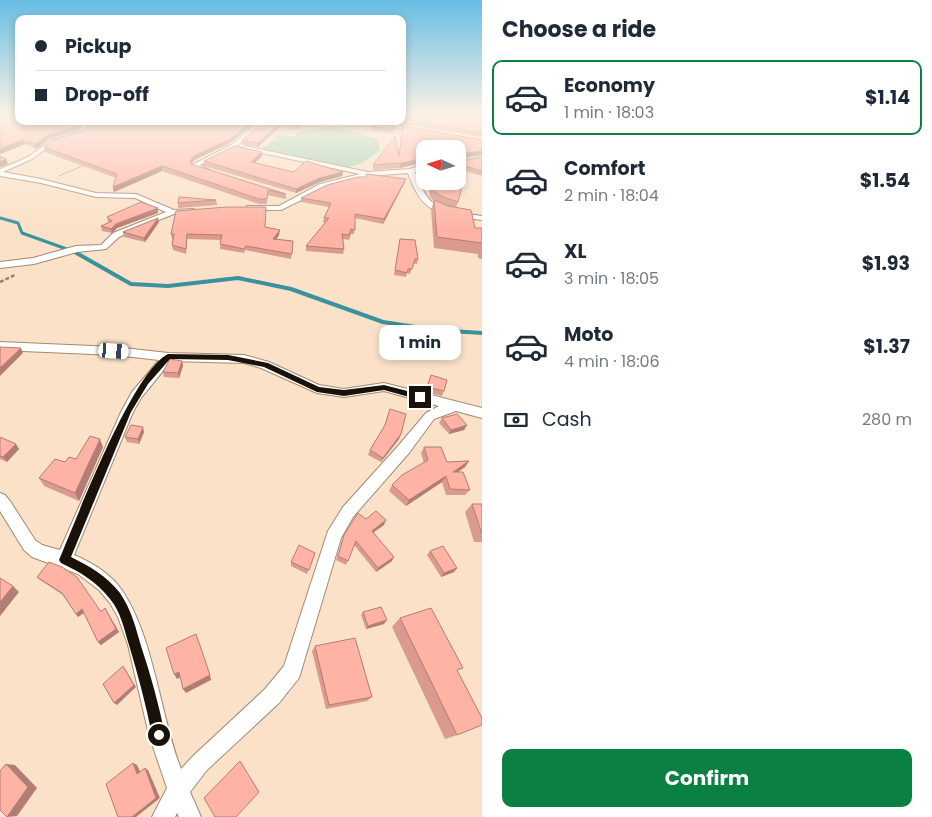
<!DOCTYPE html>
<html lang="en">
<head>
<meta charset="utf-8">
<style>
	:root { --surface:#fff; --page:#f2f2f3; --text:#1f2937; --muted:#747a83; --line:#e0e1e3; --accent:#0b8043 }
	body { margin:0; font-family:Poppins,sans-serif; background:var(--page); color:var(--text); height:100vh; display:flex; flex-direction:column; font-size:19px; white-space:nowrap }
	* { box-sizing:border-box; margin:0 }
	p { font-size:16px; color:var(--muted) }
	.icon { flex:none; width:28px; height:28px; fill:none; stroke:currentColor; stroke-width:2; stroke-linecap:round; stroke-linejoin:round }
	.map { position:relative; flex:1; overflow:hidden }
	.sheet { display:flex; flex-direction:column; background:var(--surface); width:450px }
	.sheet>* { flex:none }
	.guide { position:absolute; left:15px; top:15px; width:391px; height:110px; border-radius:10px; box-shadow:0 2px 8px #0003; display:grid; align-content:center; height:110px; padding:0 20px; background:var(--surface) }
	.needle { width:32px; rotate:274deg }
	.controls { position:absolute; left:416px; top:140px; display:grid; gap:10px }
	.controls a { display:grid; place-items:center; width:50px; height:50px; border-radius:10px; background:var(--surface); box-shadow:0 2px 8px #0003; font-size:25px }
	.end { position:absolute; width:22px; height:22px; margin:-11px; border:6px solid #1a1108; background:#fff; box-shadow:0 0 0 2px #fff }
	.from { border-radius:50% }
	.bubble { position:absolute; height:35px; border-radius:10px; background:var(--surface); box-shadow:0 2px 8px #0003; font-size:16px; font-weight:700; line-height:35px; text-align:center }
	.car { position:absolute; width:15px; height:30px; margin:-15px -8px; border-radius:6px; box-shadow:0 0 4px 1px #0007; background:linear-gradient(#fff 24%,#345 0 40%,#fff 0 76%,#345 0 86%,#fff 0) }
	.guide b { display:flex; align-items:center; gap:18px; height:48px; font-size:19px }
	.guide b+b { border-top:1px solid var(--line) }
	.guide i { width:12px; height:12px; background:var(--text) }
	ul { padding:0; list-style:none }
	li { display:flex; align-items:center; gap:15px; height:75px; margin:0 10px 8px; padding:0 10px; border:2px solid transparent; border-radius:10px }
	li div { flex:1 }
	li b { display:block; font-size:19px }
	li em { font-style:normal; font-weight:700 }
	li.current { border-color:var(--accent) }
	li>.icon { width:45px; height:45px; stroke-width:1.5 }
	h2 { padding:0 20px; font-size:22px; line-height:60px }
	.pay { display:flex; align-items:center; gap:12px; height:55px; padding:0 20px; font-size:19px }
	.pay p { margin-inline-start:auto }
	.action { display:flex; gap:10px; margin-top:auto; padding:10px 20px }
	.action a { flex:1; height:58px; border-radius:10px; background:var(--accent); color:#fff; font-size:20px; font-weight:700; line-height:58px; text-align:center }
	main { display:flex; flex:1; min-height:0 }
	.map>svg:first-child { display:block }
	.green { fill:#98d1af }
	.lines { fill:none; stroke-linecap:round; stroke-linejoin:round }
	.stream-far1 { stroke:#39929d; stroke-width:3 }
	.stream { stroke:#39929d; stroke-width:4 }
	.minor-casing { stroke:#a28a72; stroke-width:2 }
	.path-far1 { stroke:#968471; stroke-width:1; stroke-dasharray:2.5 1; stroke-linecap:butt }
	.path { stroke:#968471; stroke-width:2.5; stroke-dasharray:4 2; stroke-linecap:butt }
	.minor { fill:#fff; fill-rule:evenodd }
	.wall { fill:#db9a8e }
	.shaded-wall { fill:#b27d74 }
	.building { fill:#ffb3a5; stroke:#b27d74 }
	.route { fill:#1a1108 }
</style>
</head>
<body>
<main>
<div class="map">
<svg width="482" height="817" viewBox="0 0 482 817">
	<rect width="100%" height="100%" fill="#fbe1c7"/>
	<!-- green -->
	<path class="green" d="M334,126L378,139L380,151L362,163L347,168L263,151L262,147L270,145V142L277,140L274,137L279,135L294,136L300,131Z"/>
	<g class="lines">
		<!-- stream-far1 -->
		<path class="stream-far1" d="M0,218L18,223L22,233L75,252"/>
		<!-- stream -->
		<path class="stream" d="M73,251L131,284L168,286L238,278L291,289L383,322L435,330L482,333"/>
		<defs>
			<path id="minor" d="M87,121H94L85,128L87,131L83,134L54,143L32,159L3,172L41,179L96,193L136,194L174,210L193,209L197,211L193,213L174,214L136,229L119,237L106,249L77,252L34,264L0,268V262L33,258L76,246L101,245L113,233L166,212L135,198L96,197L41,183L0,176V169L28,157L50,141L79,132L81,131L80,127Z
				M261,121H268L235,147L200,165L211,171V173H207L192,165L231,145Z
				M363,121H377L421,130L418,132Z
				M245,146L368,172L410,169L425,164V168L415,172C430,213 442,210 482,216V220C441,215 423,216 408,173L368,176L326,188L281,210H247V206H279L320,184L360,174L243,149Z
				M482,157V161L458,164V160Z
				M0,342L115,347L168,353L244,355L269,362L319,385L344,389L384,383L482,408V418L456,411L434,419L409,453L353,517L341,538L299,678L279,703L207,770L190,792L201,817H179L177,813L175,817H152L167,788L149,735L128,645L118,617L110,603L99,590L78,574L32,557L24,550L0,511V493L5,495L10,501L35,540L42,545L60,550L121,412L132,392L159,360L115,355L0,350ZM171,361L244,363L261,368L317,393L344,397L384,391L439,406L426,413L399,445L343,507L328,531L284,666L265,689L193,756L181,769C160,716 153,629 118,585C106,571 91,562 74,555L133,412L141,398Z"/>
		</defs>
		<!-- minor casing -->
		<use href="#minor" class="minor-casing"/>
		<!-- path-far1 -->
		<path class="path-far1" d="M59,176L85,165"/>
		<!-- path -->
		<path class="path" d="M0,282L15,275"/>
		<!-- minor -->
		<use href="#minor" class="minor"/>
	</g>
	<!-- wall -->
	<path class="wall" d="M404,116H482V137L403,124Z
		M19,121H84L79,126V130L49,139L36,149L25,144L0,154Z
		M90,121H258L230,143L194,160L192,164L286,194V199L267,195V204H259L162,171L114,192L113,187L116,178L45,152L44,147L83,131L87,128V124Z
		M265,121H315L293,130L281,126L258,147L242,144V140Z
		M324,121H338L334,124Z
		M371,126L394,130L393,134L370,130Z
		M403,126L482,140V155L459,158L460,161L482,158V176L458,169V149H425V162L400,168L373,170V165L399,154Z
		M262,152V156L255,163L294,172L342,176L320,182L296,193L204,166V161Z
		M431,181H438L458,202L456,207L475,228H482V259L478,258V254L434,248L431,210L434,201L430,197L429,188Z
		M404,184L383,224L355,218L354,234H351L349,240L343,239L344,249L343,254L306,251V246L326,223L323,222L324,218L329,207L301,202V198Z
		M216,200L217,205L178,208V203Z
		M158,213L117,228L112,233L102,231L101,226L109,223L108,222L107,217Z
		M159,222L145,242L124,237L123,232Z
		M265,227L279,235L276,239L293,241L291,259L245,250L244,253L220,249L221,240L187,239L186,254L173,250L172,245L173,239H172L171,234Z
		M400,239L418,259L417,264L413,263L410,274L407,273L406,277L394,275Z
		M182,361L183,366L179,378L164,377L163,372Z
		M431,375L444,391L442,396L425,392Z
		M390,409L401,434L399,439L381,462L368,455L370,450L384,427Z
		M442,418L467,425L464,430L449,434L439,423Z
		M144,432L139,444L127,442L125,437Z
		M0,437L19,449L7,462L0,459Z
		M103,447L79,501L44,486L39,478L65,462L76,459Z
		M424,447L447,462L469,461L465,467L458,472L470,490L465,495H446L442,482L406,506L389,491L392,485L424,463L421,453Z
		M472,504H482V542H474L465,512Z
		M366,519L384,525L373,532L392,561L376,572L354,545L346,565L336,560L343,539Z
		M430,551L457,568L454,572L441,577L427,555Z
		M315,553L307,574L291,566V562Z
		M37,577L101,611L105,608L119,632L101,645L98,642L84,613L78,617L63,595L40,580Z
		M363,612L384,624L366,629L361,615Z
		M400,618L458,671L457,735L445,739L392,627Z
		M315,646L372,697L367,701L326,709L312,651Z"/>
	<!-- shaded-wall -->
	<path class="shaded-wall" d="M78,121H84L79,126V130L49,139L36,149L35,144L48,135Z
		M253,121H258L230,143L194,160L190,166V161L194,156Z
		M305,121H315L293,130L294,125Z
		M281,122V126L258,147V143Z
		M23,140L25,144L0,154V149Z
		M482,151V155L458,158V156L459,154Z
		M262,152V156L251,166V162Z
		M425,158L424,162L400,168L401,163Z
		M6,159L8,164L0,167V162Z
		M162,166V171L114,192L113,187Z
		M343,172L342,176L320,182L296,193V189L320,178Z
		M406,179L404,184L383,224L384,219Z
		M158,208V213L117,228L112,233L111,229L116,224Z
		M158,218L159,222L145,242L144,238Z
		M280,230L279,235L273,244V239Z
		M21,348L23,353L0,376V368Z
		M182,361L183,366L179,378L178,373Z
		M467,425L464,430L449,434L451,430Z
		M143,427L144,432L139,444L138,439Z
		M401,434L399,439L381,462L383,458Z
		M100,439L103,447L79,501L75,493Z
		M16,444L19,449L7,462L3,457Z
		M469,461L465,467L449,478L453,472Z
		M446,476L442,482L406,506L409,500Z
		M386,520L384,525L370,535L372,531Z
		M394,557L392,561L376,572L378,568Z
		M457,568L454,572L441,577L444,573Z
		M13,586L19,592L0,616V602Z
		M105,608L119,632L101,645L98,642Z
		M82,609L85,612L78,617L76,614Z
		M387,620L384,624L366,629L368,626Z
		M123,666L136,687L117,705L114,703Z
		M179,672L181,677L177,679L174,674Z
		M210,675L211,680L186,693L183,689Z
		M133,763L137,765L142,775L137,774Z
		M6,764L15,765L37,788L17,816L7,817Z
		M145,768L148,770L160,798L136,817H132Z"/>
	<!-- building -->
	<path class="building" d="M15,116H19V121H78V126L48,135L35,144L23,140L0,149V119Z
		M404,116H482V133L404,119Z
		M90,121H253L230,139L194,156L190,161L191,164L286,194L268,190L267,199H259L162,166L113,187L117,174L44,147L54,140L83,131L88,127L87,124Z
		M265,121H305L294,125L281,122L258,143L242,140Z
		M377,122L393,124L394,130L371,126Z
		M403,126L482,140V151L459,154L458,156L460,161L482,158V171L458,164V149H425V158L401,163L373,165L395,136L399,156Z
		M234,146L262,152L251,162L294,172L306,161L343,172L320,178L296,189L204,161Z
		M0,156L6,159L0,162Z
		M367,174L406,179L384,219L355,214V230L351,229L349,235L342,234L344,249L306,246L329,218H324L331,203L301,198L327,185L358,177H365Z
		M432,181H438L450,184L451,182L463,183L458,202L443,197L436,193L433,189Z
		M179,197L216,200L178,203Z
		M434,200L448,206L471,210L475,228H482V243L437,237Z
		M141,202L158,208L116,224L111,229L101,226L112,221L107,217Z
		M227,207H266L265,227L280,230L273,239L293,241L292,254L246,246L244,249L220,244L222,235L187,234L186,249L172,245L174,234H171L176,211Z
		M158,218L144,238L123,232Z
		M400,239L415,240L418,259H415L412,269H408L407,273L395,270Z
		M0,347L21,348L0,368Z
		M170,359L182,361L178,373L163,372Z
		M431,375L447,380L444,391L427,387Z
		M390,409L406,414L401,434L383,458L370,450L385,425Z
		M457,414L467,425L451,430L442,418Z
		M131,425L143,427L138,439L125,437Z
		M90,436L100,439L75,493L39,478L55,459L65,462L69,457L76,459Z
		M0,437L16,444L3,457L0,456Z
		M424,447H441L447,462L469,461L453,472H463L470,490L450,489L446,476L409,500L392,485L402,475L428,460Z
		M472,504H482V534Z
		M376,511L386,520L372,531L394,557L378,568L356,541L348,561L338,556L344,535L358,513L366,519Z
		M299,545L315,553L309,570L291,562Z
		M443,546L457,568L444,573L430,551Z
		M49,562L62,567L77,577L101,612L105,608L116,629L98,642L82,609L76,614L62,593L37,577Z
		M0,578L13,586L0,602Z
		M381,607L387,620L368,626L363,612Z
		M431,608L463,668L457,670L482,718V725L457,735L400,618Z
		M196,634L210,675L183,689L179,672L174,674L166,648Z
		M355,638L372,697L329,705L315,646Z
		M123,666L134,685L114,703L103,684Z
		M240,761L259,792L236,817H215L204,798Z
		M133,763L137,774L145,768L156,798L132,817H118L106,784Z
		M6,764L28,787L7,817L0,810V771Z"/>
	<!-- sky -->
	<linearGradient id="sky" x2="0" y2="1"><stop stop-color="#67bde4"/><stop offset="0.5" stop-color="#fdf2e6"/><stop offset="1" stop-color="#fdf2e6" stop-opacity="0"/></linearGradient>
	<rect width="482" height="230" fill="url(#sky)"/>
	<!-- route -->
	<path class="route" d="M168,354L228,355L268,363L319,387L344,390L384,385L423,395L424,397L420,400L384,390L344,396L317,392L264,367L228,360L170,359L148,384L131,412L71,557C89,566 107,576 120,593C131,609 136,628 141,646C151,676 159,705 165,735L164,740L159,742L154,740L152,735C146,705 138,675 129,645C124,629 121,612 110,599C97,582 80,572 61,563L59,560C77,518 132,372 168,354Z"/>
</svg>
<div class="controls">
<a><svg class="needle" viewBox="-14 -14 28 28"><path d="M0-13l5 13h-10z" fill="#e53935"/><path d="M0 13l5-13h-10z" fill="#747a83"/></svg></a>
</div>
<i class="end from" style="left:159px;top:735px"></i>
<i class="end" style="left:420px;top:397px"></i>
<div class="bubble" style="left:379px;top:325px;width:82px">1 min</div>
<i class="car" style="left:114px;top:351px;rotate:94deg"></i>
<div class="guide">
<b><i class="from"></i>Pickup</b>
<b><i></i>Drop-off</b>
</div>
</div>
<section class="sheet">
<h2>Choose a ride</h2>
<ul>
<li class="current"><svg class="icon" aria-label="car" viewBox="0 0 24 24"><path d="M5 17H2v-5l4-1 3-4h7l3 4 3 1v5h-3M9 17h6M6 11h13"/><circle cx="7" cy="17" r="2"/><circle cx="17" cy="17" r="2"/></svg><div><b>Economy</b><p>1 min · 18:03</p></div><em>$1.14</em></li>
<li><svg class="icon" aria-label="car" viewBox="0 0 24 24"><path d="M5 17H2v-5l4-1 3-4h7l3 4 3 1v5h-3M9 17h6M6 11h13"/><circle cx="7" cy="17" r="2"/><circle cx="17" cy="17" r="2"/></svg><div><b>Comfort</b><p>2 min · 18:04</p></div><em>$1.54</em></li>
<li><svg class="icon" aria-label="car" viewBox="0 0 24 24"><path d="M5 17H2v-5l4-1 3-4h7l3 4 3 1v5h-3M9 17h6M6 11h13"/><circle cx="7" cy="17" r="2"/><circle cx="17" cy="17" r="2"/></svg><div><b>XL</b><p>3 min · 18:05</p></div><em>$1.93</em></li>
<li><svg class="icon" aria-label="car" viewBox="0 0 24 24"><path d="M5 17H2v-5l4-1 3-4h7l3 4 3 1v5h-3M9 17h6M6 11h13"/><circle cx="7" cy="17" r="2"/><circle cx="17" cy="17" r="2"/></svg><div><b>Moto</b><p>4 min · 18:06</p></div><em>$1.37</em></li>
</ul>
<div class="pay"><svg class="icon" aria-label="cash" viewBox="0 0 24 24"><path d="M3 7h18v10H3z"/><circle cx="12" cy="12" r="2"/></svg>Cash<p>280 m</p></div>
<div class="action"><a>Confirm</a></div>
</section>
</main>
</body>
</html>
